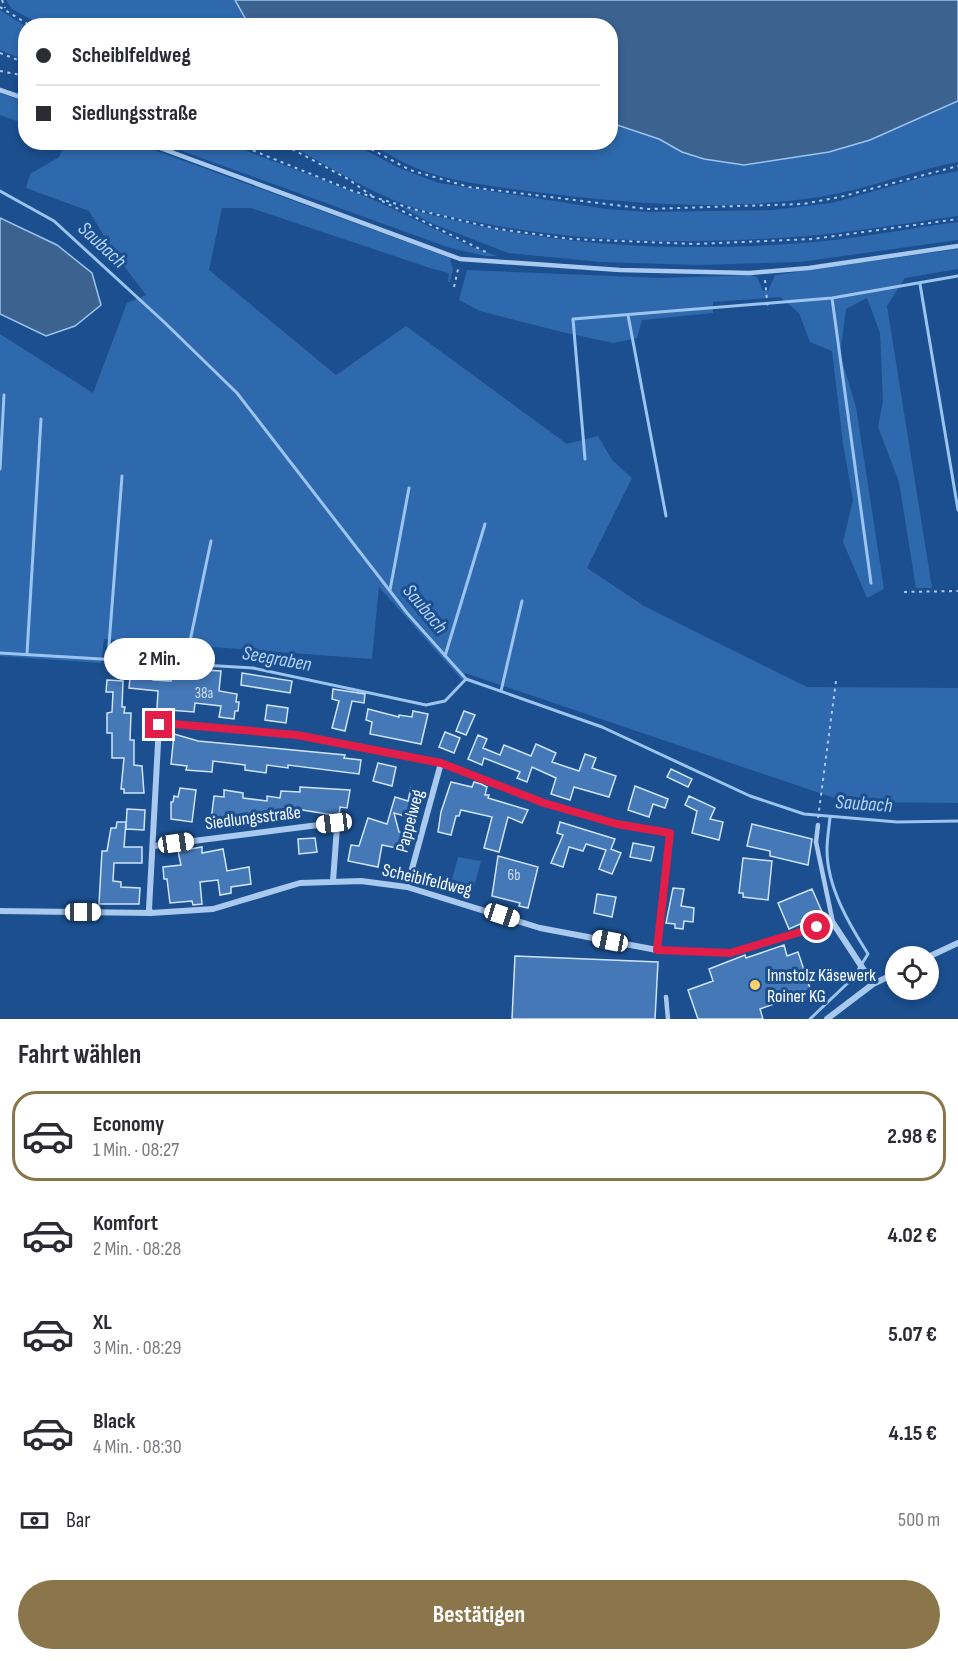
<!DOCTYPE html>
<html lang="de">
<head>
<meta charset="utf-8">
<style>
	:root { --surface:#fff; --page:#f2f2f3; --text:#2b2b33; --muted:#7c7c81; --line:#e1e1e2; --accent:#8a764a }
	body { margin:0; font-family:"Sofia Sans Condensed",sans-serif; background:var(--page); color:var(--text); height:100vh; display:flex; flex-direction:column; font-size:22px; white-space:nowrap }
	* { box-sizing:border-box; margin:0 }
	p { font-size:20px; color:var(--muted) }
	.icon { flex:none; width:33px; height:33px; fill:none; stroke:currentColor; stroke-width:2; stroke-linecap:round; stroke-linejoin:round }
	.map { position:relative; height:1019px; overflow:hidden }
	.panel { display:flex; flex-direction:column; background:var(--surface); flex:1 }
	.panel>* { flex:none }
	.hud { position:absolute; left:18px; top:18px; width:600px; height:132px; border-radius:24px; box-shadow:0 3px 9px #0003; display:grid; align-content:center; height:132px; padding:0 18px; background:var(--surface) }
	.fabs { position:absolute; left:885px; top:946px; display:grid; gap:12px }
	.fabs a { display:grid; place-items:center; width:54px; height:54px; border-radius:50%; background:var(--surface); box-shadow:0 3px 9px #0003; font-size:30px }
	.end { position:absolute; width:27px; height:27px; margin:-14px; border:8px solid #e11d48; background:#fff; box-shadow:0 0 0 3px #fff }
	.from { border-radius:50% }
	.bubble { position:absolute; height:42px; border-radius:21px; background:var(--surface); box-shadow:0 3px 9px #0003; font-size:20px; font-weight:700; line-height:42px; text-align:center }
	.car { position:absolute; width:18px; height:36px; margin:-18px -9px; border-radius:8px; box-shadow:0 0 4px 2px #0007; background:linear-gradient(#fff 24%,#345 0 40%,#fff 0 76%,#345 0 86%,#fff 0) }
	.hud b { display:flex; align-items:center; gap:21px; height:57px; font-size:22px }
	.hud b+b { border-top:2px solid var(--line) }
	.hud i { width:15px; height:15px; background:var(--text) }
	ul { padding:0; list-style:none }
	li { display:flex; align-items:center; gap:18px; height:90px; margin:0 12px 9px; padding:0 6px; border:3px solid transparent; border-radius:24px }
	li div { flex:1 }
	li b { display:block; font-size:22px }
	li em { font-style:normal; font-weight:700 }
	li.on { border-color:var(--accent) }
	li>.icon { width:54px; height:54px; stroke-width:1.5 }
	h2 { padding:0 18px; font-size:27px; line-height:72px }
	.pay { display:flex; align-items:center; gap:15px; height:66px; padding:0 18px; font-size:22px }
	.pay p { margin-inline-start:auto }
	.primary-button { display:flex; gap:12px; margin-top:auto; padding:12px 18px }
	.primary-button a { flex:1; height:69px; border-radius:36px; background:var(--accent); color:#fff; font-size:24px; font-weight:700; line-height:69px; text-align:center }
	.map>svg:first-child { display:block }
	.green { fill:#2e69ad }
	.water { fill:#3c6290; stroke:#9cc4f0; stroke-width:1.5 }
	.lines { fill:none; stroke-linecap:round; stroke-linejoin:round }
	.stream { stroke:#9cc4f0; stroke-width:3 }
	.building { fill:#4478b7; stroke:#cfe3fa; stroke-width:1.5 }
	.path { stroke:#a9c9ee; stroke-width:2; stroke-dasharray:3 4.5; stroke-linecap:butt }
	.service { stroke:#a9c9ee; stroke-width:4.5 }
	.minor { stroke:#a9c9ee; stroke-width:6 }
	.route { stroke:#e11d48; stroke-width:8 }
	.poi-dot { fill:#ffd166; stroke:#1b4f8f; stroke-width:2 }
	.labels { text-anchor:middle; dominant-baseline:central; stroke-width:6; stroke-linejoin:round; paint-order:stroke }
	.number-label { font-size:15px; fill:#d0dded }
	.street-label { font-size:18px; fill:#fff; stroke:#1b4f8f }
	.poi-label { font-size:18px; fill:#fff; stroke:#1b4f8f; text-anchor:start }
	.water-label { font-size:20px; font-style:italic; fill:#b5d3f5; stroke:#1b4f8f }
</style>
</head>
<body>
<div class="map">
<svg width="958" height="1019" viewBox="0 0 958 1019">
	<rect width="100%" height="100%" fill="#1b4f8f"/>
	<!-- green -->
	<path class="green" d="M6,0H235L249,25H41L12,9Z
		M0,10L25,26V60L0,50Z
		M0,93L25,102V124L0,115Z
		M958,101V162C916,170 876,186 835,194C740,213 631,204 535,192C498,187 459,183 424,171C404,164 385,152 367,143L610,142L611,123L659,139L682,152L704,159L744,165L763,163L870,140Z
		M66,143H135L450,258L453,269L450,282H448L449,273L433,269L251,208H222L209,270L336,375L406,326L567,444L598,436L612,460L632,478L587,568L644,606L807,687L958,688V803L846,802L465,673L463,681L379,587L372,659L104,639L101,663L0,656V334L93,393L127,303L146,295L115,254L89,211L26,188L30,174L59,157Z
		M160,143H226L372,199L472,247L497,256H486L450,248Z
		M285,143H352L399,168L439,183L606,209L649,212L772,210L832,203L920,178L958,171V216C898,224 838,235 778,238C686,244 590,242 498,226C467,220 435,215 406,205C364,190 325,163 285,143Z
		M400,206C533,246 675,254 814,242C862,238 910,228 958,222V240L800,262L698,265L601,262L508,253L431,223Z
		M958,249V269L905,278L887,306L932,588H916L899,482L878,427L883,401L880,333L867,298L846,309L840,354L856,407L884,589L867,598L843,542L853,500L843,444L832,351L810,342L799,313L780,297L713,302V313L642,320L637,338L613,343L562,332L480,311L459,300L467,270L661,278L750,275L757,277L763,291H768L775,275Z
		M458,857L481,861L471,898L449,891Z"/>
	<!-- water -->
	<path class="water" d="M235,0H958V101L870,140L829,152L744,165L704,159L682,152L659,139L611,123L610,26L249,25Z
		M0,218L57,245L92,273L101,305L75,326L46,336L0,314Z"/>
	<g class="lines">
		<!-- stream -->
		<path class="stream" d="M0,191L54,221L163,321L237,393L407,613L466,679L602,727L750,796L804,814L897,822L958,821
			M920,284L958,510
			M832,298L871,583
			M628,315L666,516
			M585,459L573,319L832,298L958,276
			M0,469L4,395
			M390,590L409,488
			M0,653L253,668L426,705L445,701L466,679
			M27,654L41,419
			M445,656L485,524
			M108,658L122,476
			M185,665L211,541
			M501,691L522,601
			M810,1019L853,978L868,954C849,924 827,887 827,850C827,839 829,828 830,817"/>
	</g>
	<!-- building -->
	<path class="building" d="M131,668L154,670L153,680L171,681L172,668L221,671L219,691L237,694L236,702H239L238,711H235L234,719L219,717L221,706L195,703L194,712L157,709L158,691L129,688Z
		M242,673L292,681L290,693L241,685Z
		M107,680L123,681L122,707H125L124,713H131L130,740H134V765L142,766L144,793H124V789H121L124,758H112V733H107V713L112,712L113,692H106Z
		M333,689L365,694L364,703L352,701L345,731L332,728L339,701L332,699Z
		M267,705L288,708L286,723L265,720Z
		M368,709L399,717V715L412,717L413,711L428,714L421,744L370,734L372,722L366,720Z
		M464,711L475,715L466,735L456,731Z
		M445,732L460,738L454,753L439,747Z
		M174,734L198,741L345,755L344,758L361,760L359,774L288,765V768L267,765L266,773L245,770V765L213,761L212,772L186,770L187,766L171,764Z
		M478,735L487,739L483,748L500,755L504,745L531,756L536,744L556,753L552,762L579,771L585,754L596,758L592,768L616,776L609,797L574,787L570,800L551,794L556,778L532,767L527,782L517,778L520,772L484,758L482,765L468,759Z
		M378,763L396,767L392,786L373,781Z
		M671,769L692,779L688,787L667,777Z
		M451,782L472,787L474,782L481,784L487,787L485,795H489L488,798L528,810L522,823L508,817L499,852L484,848L492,817L461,810L459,816H456L451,835L438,832L441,812Z
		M635,786L668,799L665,808L653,804L649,817L628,810Z
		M300,787L350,790L347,808L340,807L339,816L302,810V815L268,812L266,823L230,818L229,823L211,821L214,796L224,797V790L243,793V798L267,801V796L280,798L281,791L300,792Z
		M180,788L196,790L192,822L171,819V802H173L174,796L178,797Z
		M411,788L424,791L421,802L417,801L412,818L394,813L399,832L407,834L404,847L397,845L396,848L382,845L378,867L348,861L351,845L359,846L368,818L387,824L395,797L408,801Z
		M689,796L715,808L710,819L723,822L719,840L692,833L697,811L685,805Z
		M127,809L145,810L144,830L126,829Z
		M117,822H126L124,847H142V863H114L113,881L121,882V887L140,888L139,904H99L102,851H107L111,828H116Z
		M560,822L615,839L611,849L621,853L612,874L599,869L606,850L586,844L583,851L569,847L563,867L551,863L563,835L557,833Z
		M752,824L812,839L808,865L770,856V851L747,846Z
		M315,838L317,852L299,854L298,839Z
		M633,843L654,847L651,861L630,857Z
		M202,847V853L223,849L227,871L249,867L251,884L231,887V893L220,895L218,880L200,882L202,904L193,905L192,901L170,903L167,879H164L163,867L181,865L178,851Z
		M498,856L538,867L528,908L519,906L520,903L492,896Z
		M743,858L772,861L768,900L743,897V893H739Z
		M673,888L684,889L681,906L694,908L693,922L684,921L683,929L675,928V924L666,923Z
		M812,889L823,914L789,929L778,903Z
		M597,894L616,897L612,917L594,913Z
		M784,945L787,956L798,952L811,991L760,1009L763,1019H698L688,990L713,981L709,969L745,955L746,958Z
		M515,956L658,962L655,1019H512Z"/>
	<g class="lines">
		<!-- path -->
		<path class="path" d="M2,0L5,8
			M0,7L31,26
			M0,53L26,63
			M0,71L26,76
			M232,142L353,191L417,210L498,229L571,239L695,244L813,239L958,219
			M279,142L348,179L372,196
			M358,142L410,170L469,187L647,209L803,204L840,197L958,166
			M382,201L488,253
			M765,280L768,310
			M454,287L459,265
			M904,592L958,591
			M818,818L836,681"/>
		<!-- service -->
		<path class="service" d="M0,90L26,99
			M144,142L460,259L620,270L750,273L809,268L958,246
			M818,825L816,842L833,923
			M666,997L668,1019"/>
		<!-- minor -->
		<path class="minor" d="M154,846L334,823L337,827L333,881
			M407,887L441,763
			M0,911L151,913L213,909L300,883L361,881L407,887L540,928L657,950L730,953L833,923L873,984
			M151,913L149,909L159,725L162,723L297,735L441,763L544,803L617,824L670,833L657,950
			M928,957L958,943
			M827,1019L873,984L896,973"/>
	</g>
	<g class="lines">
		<!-- route -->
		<path class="route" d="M159,725L162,723L297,735L441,763L544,803L617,824L670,833L657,950L730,953L817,927"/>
	</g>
	<!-- markers -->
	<circle class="poi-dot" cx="755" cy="985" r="6"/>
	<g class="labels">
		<!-- number labels -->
		<g class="number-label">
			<text x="204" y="693">38a</text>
			<text x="514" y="875">6b</text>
		</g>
		<!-- street labels -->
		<g class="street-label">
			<text transform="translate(253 818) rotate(-7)">Siedlungsstraße</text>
			<text transform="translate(410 821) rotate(-75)">Pappelweg</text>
			<text transform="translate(427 880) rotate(13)">Scheiblfeldweg</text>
		</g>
		<!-- poi labels -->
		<g class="poi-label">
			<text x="767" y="975">Innstolz Käsewerk<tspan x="767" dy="21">Roiner KG</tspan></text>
		</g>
		<!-- water labels -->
		<g class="water-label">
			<text transform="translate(102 245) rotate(43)">Saubach</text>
			<text transform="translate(425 609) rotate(50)">Saubach</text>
			<text transform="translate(277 659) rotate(10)">Seegraben</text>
			<text transform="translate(864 804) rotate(4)">Saubach</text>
		</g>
	</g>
</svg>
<div class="fabs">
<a><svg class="icon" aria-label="locate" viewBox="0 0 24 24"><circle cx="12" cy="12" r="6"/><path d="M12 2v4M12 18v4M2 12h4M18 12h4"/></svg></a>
</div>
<i class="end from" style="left:817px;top:927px"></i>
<i class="end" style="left:159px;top:725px"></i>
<div class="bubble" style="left:104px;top:638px;width:111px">2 Min.</div>
<i class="car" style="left:334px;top:823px;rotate:263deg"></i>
<i class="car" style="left:176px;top:843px;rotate:82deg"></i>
<i class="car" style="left:83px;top:912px;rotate:90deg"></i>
<i class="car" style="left:502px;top:915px;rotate:108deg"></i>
<i class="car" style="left:610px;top:941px;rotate:281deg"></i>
<div class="hud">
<b><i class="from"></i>Scheiblfeldweg</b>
<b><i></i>Siedlungsstraße</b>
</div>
</div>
<section class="panel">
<h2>Fahrt wählen</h2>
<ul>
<li class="on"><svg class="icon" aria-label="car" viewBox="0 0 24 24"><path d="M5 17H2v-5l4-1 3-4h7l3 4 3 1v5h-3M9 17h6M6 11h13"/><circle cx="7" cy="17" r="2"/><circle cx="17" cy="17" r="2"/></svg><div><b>Economy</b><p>1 Min. · 08:27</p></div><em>2.98 €</em></li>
<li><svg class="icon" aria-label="car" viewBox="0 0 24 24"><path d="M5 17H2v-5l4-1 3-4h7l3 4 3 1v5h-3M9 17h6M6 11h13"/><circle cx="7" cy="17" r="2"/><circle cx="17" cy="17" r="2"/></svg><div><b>Komfort</b><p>2 Min. · 08:28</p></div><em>4.02 €</em></li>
<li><svg class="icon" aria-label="car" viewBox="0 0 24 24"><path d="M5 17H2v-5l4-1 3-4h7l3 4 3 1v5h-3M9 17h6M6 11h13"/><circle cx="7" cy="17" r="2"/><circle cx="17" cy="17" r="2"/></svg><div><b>XL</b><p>3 Min. · 08:29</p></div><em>5.07 €</em></li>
<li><svg class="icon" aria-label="car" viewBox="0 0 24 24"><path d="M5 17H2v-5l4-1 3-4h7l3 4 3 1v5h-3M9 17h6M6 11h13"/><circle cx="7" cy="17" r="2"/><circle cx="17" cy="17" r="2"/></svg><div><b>Black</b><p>4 Min. · 08:30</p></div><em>4.15 €</em></li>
</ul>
<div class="pay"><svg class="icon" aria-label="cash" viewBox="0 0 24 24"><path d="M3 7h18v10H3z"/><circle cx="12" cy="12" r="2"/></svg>Bar<p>500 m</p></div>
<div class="primary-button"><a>Bestätigen</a></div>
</section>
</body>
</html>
